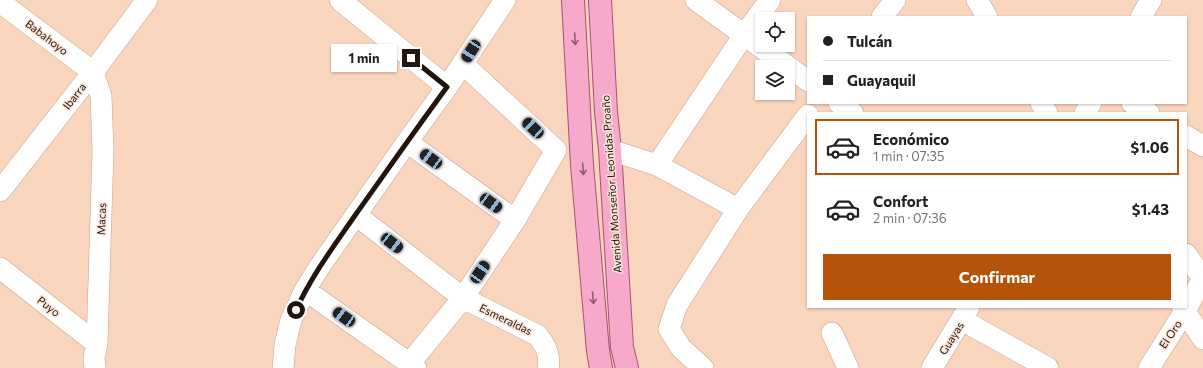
<!DOCTYPE html>
<html lang="es">
<head>
<meta charset="utf-8">
<style>
	:root { --surface:#fff; --page:#f2f2f2; --text:#202124; --muted:#757577; --line:#e0e0e0; --accent:#b45309 }
	body { margin:0; font-family:Commissioner,sans-serif; background:var(--page); color:var(--text); height:100vh; display:flex; flex-direction:column; font-size:15px; white-space:nowrap }
	* { box-sizing:border-box; margin:0 }
	p { font-size:13px; color:var(--muted) }
	.icon { flex:none; width:22px; height:22px; fill:none; stroke:currentColor; stroke-width:2; stroke-linecap:round; stroke-linejoin:round }
	.map { position:relative; flex:1; overflow:hidden }
	.panel { position:absolute; left:807px; top:112px; width:380px; height:196px; display:flex; flex-direction:column; background:var(--surface); border-radius:0px; box-shadow:0 1px 3px #0004 }
	.panel>* { flex:none }
	.hud { position:absolute; left:807px; top:16px; width:380px; height:88px; border-radius:0px; box-shadow:0 1px 3px #0004; display:grid; align-content:center; height:88px; padding:0 16px; background:var(--surface) }
	.buttons { position:absolute; left:755px; top:12px; display:grid; gap:8px }
	.buttons a { display:grid; place-items:center; width:40px; height:40px; border-radius:0px; background:var(--surface); box-shadow:0 1px 3px #0004; font-size:20px }
	.end { position:absolute; width:18px; height:18px; margin:-9px; border:5px solid #22150d; background:#fff; box-shadow:0 0 0 2px #fff }
	.from { border-radius:50% }
	.bubble { position:absolute; height:28px; border-radius:0px; background:var(--surface); box-shadow:0 1px 3px #0004; font-size:13px; font-weight:700; line-height:28px; text-align:center }
	.car { position:absolute; width:12px; height:24px; margin:-12px -6px; border-radius:5px; box-shadow:0 0 3px 1px #0007; background:linear-gradient(#222 24%,#8ab4d8 0 40%,#222 0 76%,#8ab4d8 0 86%,#222 0) }
	.hud b { display:flex; align-items:center; gap:14px; height:38px; font-size:15px }
	.hud b+b { border-top:1px solid var(--line) }
	.hud i { width:10px; height:10px; background:var(--text) }
	ul { padding:7px 0 0; list-style:none }
	li { display:flex; align-items:center; gap:12px; height:56px; margin:0 8px 6px; padding:0 8px; border:2px solid transparent; border-radius:0px }
	li div { flex:1 }
	li b { display:block; font-size:15px }
	li em { font-style:normal; font-weight:700 }
	li.active { border-color:var(--accent) }
	li>.icon { width:36px; height:36px; stroke-width:1.5 }
	.action { display:flex; gap:8px; margin-top:auto; padding:8px 16px }
	.action a { flex:1; height:46px; border-radius:0px; background:var(--accent); color:#fff; font-size:16px; font-weight:700; line-height:46px; text-align:center }
	.map>svg:first-child { display:block }
	.lines { fill:none; stroke-linecap:round; stroke-linejoin:round }
	.street-casing { stroke:#c4a18b; stroke-width:22 }
	.primary-casing { stroke:#a95073; stroke-width:24 }
	.street { stroke:#fff; stroke-width:21 }
	.primary { stroke:#f7a9cc; stroke-width:22 }
	.oneway { stroke:#8c5f6c }
	.route { stroke:#22150d; stroke-width:5 }
	.labels { text-anchor:middle; dominant-baseline:central; stroke-width:3; stroke-linejoin:round; paint-order:stroke }
	.street-label { font-size:11px; fill:#22150d; stroke:#fce5d8 }
</style>
</head>
<body>
<div class="map">
<svg width="1203" height="368" viewBox="0 0 1203 368">
	<rect width="100%" height="100%" fill="#fad5be"/>
	<g class="lines">
		<defs>
			<path id="street" d="M340,0L447,87
				M696,0L808,81
				M977,0L987,17
				M0,2L93,72L101,96L103,151L97,344L94,358L95,368
				M882,17L895,0
				M1141,17L1151,0
				M839,103L853,113
				M1041,103L1047,113
				M1132,103L1149,113
				M1085,113L1091,103
				M1186,136L1203,146
				M407,142L515,220
				M610,150L657,165L744,35L770,0
				M657,165L738,209
				M0,191L93,72L147,0
				M356,215L463,298L537,335C545,344 551,355 548,368
				M1186,254L1203,279
				M0,268L97,344
				M305,290L416,368
				M1182,307L1203,339
				M962,320L1048,368
				M832,333L848,368
				M410,363L463,298L515,220L556,150L463,64
				M283,368L285,345L291,320L305,290L320,266L407,142L447,87L505,0
				M703,368L681,348L669,329L677,305L738,209L808,115
				M932,368L969,307
				M1149,368L1185,311L1203,278"/>
			<path id="primary" d="M573,0L582,165L598,351L601,368
				M600,0L606,112L610,150L622,347L627,368"/>
		</defs>
		<!-- street casing -->
		<use href="#street" class="street-casing"/>
		<!-- primary casing -->
		<use href="#primary" class="primary-casing"/>
		<!-- street -->
		<use href="#street" class="street"/>
		<!-- primary -->
		<use href="#primary" class="primary"/>
	</g>
	<!-- one-way arrows -->
	<defs><path id="oneway-shaft" d="M-6 0H5M1.5-3L5.5 0L1.5 3" fill="none" stroke-width="1.6" stroke-linecap="round" stroke-linejoin="round"/></defs>
	<g class="oneway">
		<use href="#oneway-shaft" transform="translate(575 39) rotate(87)"/>
		<use href="#oneway-shaft" transform="translate(583 169) rotate(86)"/>
		<use href="#oneway-shaft" transform="translate(593 298) rotate(85)"/>
	</g>
	<g class="lines">
		<!-- route -->
		<path class="route" d="M296,310C312,275 334,246 356,214C386,172 416,129 447,87L411,58"/>
	</g>
	<g class="labels">
		<!-- street labels -->
		<g class="street-label">
			<text transform="translate(47 37) rotate(37)">Babahoyo</text>
			<text transform="translate(74 96) rotate(-52)">Ibarra</text>
			<text transform="translate(611 184) rotate(-94)">Avenida Monseñor Leonidas Proaño</text>
			<text transform="translate(101 219) rotate(-88)">Macas</text>
			<text transform="translate(49 306) rotate(38)">Puyo</text>
			<text transform="translate(506 319) rotate(26)">Esmeraldas</text>
			<text transform="translate(1170 334) rotate(-56)">El Oro</text>
			<text transform="translate(951 338) rotate(-58)">Guayas</text>
		</g>
	</g>
</svg>
<div class="buttons">
<a><svg class="icon" aria-label="locate" viewBox="0 0 24 24"><circle cx="12" cy="12" r="6"/><path d="M12 2v4M12 18v4M2 12h4M18 12h4"/></svg></a>
<a><svg class="icon" aria-label="layers" viewBox="0 0 24 24"><path d="M12 4l9 5-9 5-9-5zM3 14l9 5 9-5"/></svg></a>
</div>
<i class="end from" style="left:296px;top:310px"></i>
<i class="end" style="left:411px;top:58px"></i>
<div class="bubble" style="left:331px;top:44px;width:66px">1 min</div>
<i class="car" style="left:471px;top:51px;rotate:213deg"></i>
<i class="car" style="left:533px;top:128px;rotate:313deg"></i>
<i class="car" style="left:431px;top:159px;rotate:306deg"></i>
<i class="car" style="left:491px;top:203px;rotate:126deg"></i>
<i class="car" style="left:392px;top:243px;rotate:128deg"></i>
<i class="car" style="left:480px;top:272px;rotate:34deg"></i>
<i class="car" style="left:344px;top:317px;rotate:305deg"></i>
<div class="hud">
<b><i class="from"></i>Tulcán</b>
<b><i></i>Guayaquil</b>
</div>
<section class="panel">
<ul>
<li class="active"><svg class="icon" aria-label="car" viewBox="0 0 24 24"><path d="M5 17H2v-5l4-1 3-4h7l3 4 3 1v5h-3M9 17h6M6 11h13"/><circle cx="7" cy="17" r="2"/><circle cx="17" cy="17" r="2"/></svg><div><b>Económico</b><p>1 min · 07:35</p></div><em>$1.06</em></li>
<li><svg class="icon" aria-label="car" viewBox="0 0 24 24"><path d="M5 17H2v-5l4-1 3-4h7l3 4 3 1v5h-3M9 17h6M6 11h13"/><circle cx="7" cy="17" r="2"/><circle cx="17" cy="17" r="2"/></svg><div><b>Confort</b><p>2 min · 07:36</p></div><em>$1.43</em></li>
</ul>
<div class="action"><a>Confirmar</a></div>
</section>
</div>
</body>
</html>
